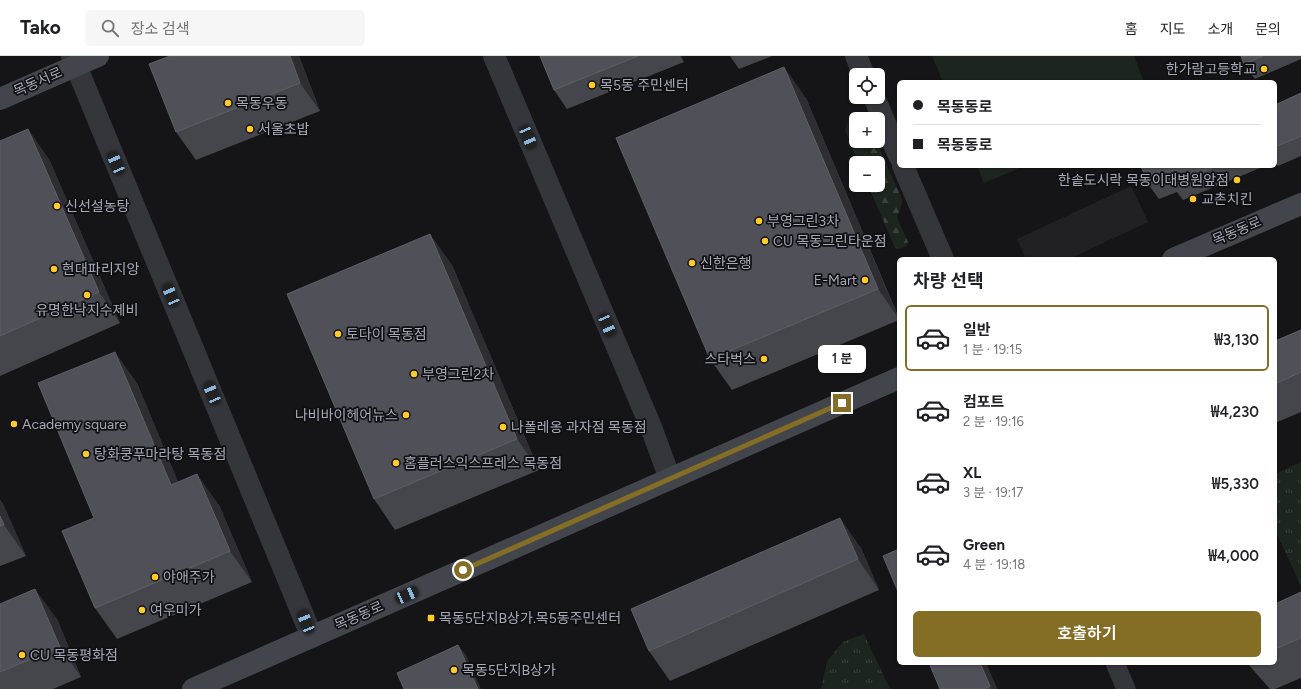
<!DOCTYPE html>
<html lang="ko">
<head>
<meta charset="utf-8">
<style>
	:root { --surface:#fff; --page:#f6f6f6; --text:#202124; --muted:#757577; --line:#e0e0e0; --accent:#846d24 }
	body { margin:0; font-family:Figtree,"Noto Sans KR",sans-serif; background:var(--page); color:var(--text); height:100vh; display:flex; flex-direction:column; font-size:15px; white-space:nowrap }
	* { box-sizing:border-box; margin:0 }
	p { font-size:13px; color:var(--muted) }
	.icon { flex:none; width:22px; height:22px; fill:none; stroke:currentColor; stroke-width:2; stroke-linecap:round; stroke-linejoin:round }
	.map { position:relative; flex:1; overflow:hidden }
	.sheet { position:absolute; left:897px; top:201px; width:380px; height:408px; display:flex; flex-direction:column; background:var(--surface); border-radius:6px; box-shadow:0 1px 3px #0004 }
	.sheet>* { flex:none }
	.hud { position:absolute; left:897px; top:24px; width:380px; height:88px; border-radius:6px; box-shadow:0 1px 3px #0004; display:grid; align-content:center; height:88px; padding:0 16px; background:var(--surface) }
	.controls { position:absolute; left:849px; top:12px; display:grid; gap:8px }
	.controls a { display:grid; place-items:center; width:36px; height:36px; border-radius:6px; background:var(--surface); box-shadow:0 1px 3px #0004; font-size:20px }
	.end { position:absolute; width:18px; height:18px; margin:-9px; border:5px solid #846d24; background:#fff; box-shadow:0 0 0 2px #fff }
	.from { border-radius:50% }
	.bubble { position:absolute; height:28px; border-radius:6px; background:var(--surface); box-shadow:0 1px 3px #0004; font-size:13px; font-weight:600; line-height:28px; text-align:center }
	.car { position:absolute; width:12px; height:24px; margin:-12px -6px; border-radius:5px; box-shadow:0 0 3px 1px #0007; background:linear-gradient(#222 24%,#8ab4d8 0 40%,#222 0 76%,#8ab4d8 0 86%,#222 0) }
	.hud b { display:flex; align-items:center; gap:14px; height:38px; font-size:15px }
	.hud b+b { border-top:1px solid var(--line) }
	.hud i { width:10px; height:10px; background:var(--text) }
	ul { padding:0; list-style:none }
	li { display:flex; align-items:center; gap:12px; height:66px; margin:0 8px 6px; padding:0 8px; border:2px solid transparent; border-radius:6px }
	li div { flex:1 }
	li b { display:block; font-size:15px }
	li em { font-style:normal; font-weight:600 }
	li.on { border-color:var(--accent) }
	li>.icon { width:36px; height:36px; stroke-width:1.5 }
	h2 { padding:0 16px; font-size:18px; line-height:48px }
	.cta { display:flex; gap:8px; margin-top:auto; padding:8px 16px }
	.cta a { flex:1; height:46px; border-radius:6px; background:var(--accent); color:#fff; font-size:16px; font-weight:600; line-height:46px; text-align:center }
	header { display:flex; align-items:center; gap:24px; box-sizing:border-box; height:56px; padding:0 20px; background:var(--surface); border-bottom:1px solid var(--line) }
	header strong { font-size:19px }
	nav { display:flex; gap:22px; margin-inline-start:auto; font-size:14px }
	.search { width:280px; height:36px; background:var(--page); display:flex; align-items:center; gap:10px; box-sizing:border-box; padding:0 14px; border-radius:6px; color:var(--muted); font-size:15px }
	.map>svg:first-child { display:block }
	.built { fill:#212124 }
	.grass { fill:url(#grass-tufts) }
	.forest { fill:url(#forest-firs) }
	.pitch { fill:#1c251e }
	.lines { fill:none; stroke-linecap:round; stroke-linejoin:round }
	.minor { stroke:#35363c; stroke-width:19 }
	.tertiary { stroke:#35363c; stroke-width:22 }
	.secondary { stroke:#43454c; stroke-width:22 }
	.wall { fill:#45464c }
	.shaded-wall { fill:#2e2e32 }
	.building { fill:#505158; stroke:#5d5f67 }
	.route { stroke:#846d24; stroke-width:5 }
	.poi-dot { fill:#ffcb24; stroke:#101012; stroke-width:1.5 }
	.labels { text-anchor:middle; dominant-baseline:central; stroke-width:3.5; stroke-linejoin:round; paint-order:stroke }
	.poi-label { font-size:14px; fill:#a5a9b8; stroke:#101012; text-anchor:start }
	.street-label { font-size:14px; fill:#a5a9b8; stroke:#101012 }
</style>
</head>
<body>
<header>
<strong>Tako</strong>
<div class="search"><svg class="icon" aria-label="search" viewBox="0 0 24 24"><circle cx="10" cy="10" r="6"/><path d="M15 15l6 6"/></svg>장소 검색</div>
<nav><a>홈</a><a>지도</a><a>소개</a><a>문의</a></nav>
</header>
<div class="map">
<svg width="1301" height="633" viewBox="0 0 1301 633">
	<defs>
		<pattern id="grass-tufts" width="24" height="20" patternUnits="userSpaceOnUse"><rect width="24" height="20" fill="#1c251e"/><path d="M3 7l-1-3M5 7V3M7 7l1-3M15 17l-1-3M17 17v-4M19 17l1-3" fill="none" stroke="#3a423d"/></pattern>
		<pattern id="forest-firs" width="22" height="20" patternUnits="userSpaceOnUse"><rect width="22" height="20" fill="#1c251e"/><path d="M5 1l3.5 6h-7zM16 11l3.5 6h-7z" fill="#3a423d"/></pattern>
	</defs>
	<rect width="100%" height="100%" fill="#151517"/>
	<!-- built -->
	<path class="built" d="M1131,130L1148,166L1069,203H1026L1017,183Z"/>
	<!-- grass -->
	<path class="grass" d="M1301,406V530L1275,474V418Z
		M864,578L890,633H821L827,605L843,586Z"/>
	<!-- forest -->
	<path class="forest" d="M857,62L863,63H856V85H876L902,143V148L897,161L908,186L907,190L899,193L895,192L868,129H878V107H859L845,74L848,66Z"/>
	<!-- pitch -->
	<path class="pitch" d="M932,0H1134L1144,26H943Z
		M977,110H1025L984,127Z"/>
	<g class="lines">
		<!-- minor -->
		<path class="minor" d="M1115,607L1126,633"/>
		<!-- tertiary -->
		<path class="tertiary" d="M72,0L312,581
			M494,0L651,371L670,423
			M856,0L864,19
			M874,41L899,100
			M903,110L943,203"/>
		<!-- secondary -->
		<path class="secondary" d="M0,43L98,0
			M1173,203L1301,148
			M193,633L899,322"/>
	</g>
	<!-- wall -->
	<path class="wall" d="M170,0H299L320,55L196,104L176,76Z
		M540,0H681L684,6L567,53L554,34Z
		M730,0H772L739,13Z
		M1241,0H1301V3L1255,23L1244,8Z
		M1301,37V100L1278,110L1275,106V49Z
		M806,42L899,262V264L732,334L710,303Z
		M0,85L49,103L120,267L0,320Z
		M1141,110H1265L1183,144L1177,136L1159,143L1148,128Z
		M452,209L539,414L395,474L374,443Z
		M1301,274V356L1275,367V285Z
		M137,327L178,426L219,449L252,526L117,583L95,552L94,462Z
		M0,444L3,448L26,500L0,510Z
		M861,492L879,534L670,625L649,595Z
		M1301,536V622L1275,633H1270L1247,607H1275V548Z
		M0,548L57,563L81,621L53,633H0Z
		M929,607H986L997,633H940Z"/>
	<!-- shaded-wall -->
	<path class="shaded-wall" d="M290,0H299L320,55L300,27Z
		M680,0H681L684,6Z
		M784,11L806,42L899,263L878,233Z
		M28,73L49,103L120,267L99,236Z
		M430,178L452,209L539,414L517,383Z
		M115,296L137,327L192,460L171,429Z
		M197,418L219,449L252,526L230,495Z
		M0,444L3,448L26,500L4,469L0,460Z
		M840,462L861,492L879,534L858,503Z
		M35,533L57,563L81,621L60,591Z
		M458,589L466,599L481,633H478Z
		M980,607H986L997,633H991L990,630Z"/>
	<!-- building -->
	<path class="building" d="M170,0H290L300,27L176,76L149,8Z
		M540,0H638L554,34Z
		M1241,0H1263L1244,8Z
		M784,11L878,233L710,303L616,82Z
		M1301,37V80L1275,91V49Z
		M28,73L99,236L0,280V85Z
		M1141,110H1217L1172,128L1166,120L1148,128Z
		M430,178L517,383L374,443L287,238Z
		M1301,274V316L1275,328V285Z
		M115,296L171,429L197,418L230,495L95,552L62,475L94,462L38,327Z
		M0,460L4,469L0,470Z
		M840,462L858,503L649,595L631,553Z
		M899,493V538L883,500Z
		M35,533L60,591L0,616V548Z
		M1301,536V582L1275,593V548Z
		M458,589L478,633H404L397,617Z
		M929,607H980L990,630L984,633H940Z"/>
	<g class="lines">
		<!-- route -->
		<path class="route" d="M463,514L842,347"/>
	</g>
	<!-- markers -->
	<g class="poi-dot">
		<circle cx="1264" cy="13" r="4"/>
		<circle cx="592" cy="29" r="4"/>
		<circle cx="228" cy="47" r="4"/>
		<circle cx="250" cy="73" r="4"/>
		<circle cx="1237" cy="124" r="4"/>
		<circle cx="1193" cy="143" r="4"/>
		<circle cx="57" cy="150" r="4"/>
		<circle cx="759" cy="165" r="4"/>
		<circle cx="765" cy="185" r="4"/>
		<circle cx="692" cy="207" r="4"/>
		<circle cx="54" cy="213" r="4"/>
		<circle cx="865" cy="224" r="4"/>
		<circle cx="87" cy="239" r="4"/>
		<circle cx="338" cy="278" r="4"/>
		<circle cx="764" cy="303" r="4"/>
		<circle cx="414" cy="318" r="4"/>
		<circle cx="406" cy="359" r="4"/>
		<circle cx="14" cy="368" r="4"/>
		<circle cx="503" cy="371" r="4"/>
		<circle cx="86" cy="398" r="4"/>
		<circle cx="396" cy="407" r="4"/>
		<circle cx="155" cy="521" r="4"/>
		<circle cx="142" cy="554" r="4"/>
		<rect x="427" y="558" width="8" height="8" rx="2"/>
		<circle cx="22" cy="599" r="4"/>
		<circle cx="454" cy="614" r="4"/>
	</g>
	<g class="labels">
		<!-- poi labels -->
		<g class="poi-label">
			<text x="1256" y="13" text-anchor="end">한가람고등학교</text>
			<text x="600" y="29">목5동 주민센터</text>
			<text x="236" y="47">목동우동</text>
			<text x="258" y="73">서울초밥</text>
			<text x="1229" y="124" text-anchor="end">한솥도시락 목동이대병원앞점</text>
			<text x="1201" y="143">교촌치킨</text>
			<text x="65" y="150">신선설농탕</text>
			<text x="767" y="165">부영그린3차</text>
			<text x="773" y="185">CU 목동그린타운점</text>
			<text x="700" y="207">신한은행</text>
			<text x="62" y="213">현대파리지앙</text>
			<text x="857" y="224" text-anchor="end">E-Mart</text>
			<text x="87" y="254" text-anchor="middle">유명한낙지수제비</text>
			<text x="346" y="278">토다이 목동점</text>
			<text x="756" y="303" text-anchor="end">스타벅스</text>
			<text x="422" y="318">부영그린2차</text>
			<text x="398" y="359" text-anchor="end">나비바이헤어뉴스</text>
			<text x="22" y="368">Academy square</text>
			<text x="511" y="371">나폴레옹 과자점 목동점</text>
			<text x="94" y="398">탕화쿵푸마라탕 목동점</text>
			<text x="404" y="407">홈플러스익스프레스 목동점</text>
			<text x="163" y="521">야애주가</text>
			<text x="150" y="554">여우미가</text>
			<text x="439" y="562">목동5단지B상가.목5동주민센터</text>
			<text x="30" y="599">CU 목동평화점</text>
			<text x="462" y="614">목동5단지B상가</text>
		</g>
		<!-- street labels -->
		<g class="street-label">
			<text transform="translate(38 26) rotate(-24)">목동서로</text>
			<text transform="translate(1237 175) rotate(-23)">목동동로</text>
			<text transform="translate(359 560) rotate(-24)">목동동로</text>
		</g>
	</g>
</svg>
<div class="controls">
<a><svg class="icon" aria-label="locate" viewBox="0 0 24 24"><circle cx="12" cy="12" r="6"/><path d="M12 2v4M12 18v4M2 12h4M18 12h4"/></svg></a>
<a>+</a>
<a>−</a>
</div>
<i class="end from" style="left:463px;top:514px"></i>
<i class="end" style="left:842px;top:347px"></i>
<div class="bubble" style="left:818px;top:289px;width:48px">1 분</div>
<i class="car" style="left:528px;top:81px;rotate:157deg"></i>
<i class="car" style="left:116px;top:107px;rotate:337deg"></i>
<i class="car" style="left:171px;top:239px;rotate:337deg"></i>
<i class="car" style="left:607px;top:269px;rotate:157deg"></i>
<i class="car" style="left:212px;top:337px;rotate:337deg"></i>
<i class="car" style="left:407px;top:539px;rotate:66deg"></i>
<i class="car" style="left:306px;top:566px;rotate:338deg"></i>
<div class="hud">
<b><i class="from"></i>목동동로</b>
<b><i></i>목동동로</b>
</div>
<section class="sheet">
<h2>차량 선택</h2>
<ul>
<li class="on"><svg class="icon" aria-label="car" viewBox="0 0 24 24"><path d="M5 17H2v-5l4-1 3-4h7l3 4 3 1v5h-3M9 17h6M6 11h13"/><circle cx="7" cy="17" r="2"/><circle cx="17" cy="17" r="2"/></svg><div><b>일반</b><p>1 분 · 19:15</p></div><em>₩3,130</em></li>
<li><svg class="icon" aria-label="car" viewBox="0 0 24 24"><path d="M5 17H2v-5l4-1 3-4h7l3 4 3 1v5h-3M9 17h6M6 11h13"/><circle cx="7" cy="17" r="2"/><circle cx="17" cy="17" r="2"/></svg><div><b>컴포트</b><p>2 분 · 19:16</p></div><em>₩4,230</em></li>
<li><svg class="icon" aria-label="car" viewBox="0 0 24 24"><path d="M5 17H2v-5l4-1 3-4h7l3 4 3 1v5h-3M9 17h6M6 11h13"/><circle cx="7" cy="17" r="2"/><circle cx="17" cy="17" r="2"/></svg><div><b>XL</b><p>3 분 · 19:17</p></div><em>₩5,330</em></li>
<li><svg class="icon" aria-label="car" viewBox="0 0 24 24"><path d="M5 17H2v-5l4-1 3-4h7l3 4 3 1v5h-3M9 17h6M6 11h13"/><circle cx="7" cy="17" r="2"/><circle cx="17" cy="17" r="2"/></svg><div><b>Green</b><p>4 분 · 19:18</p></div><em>₩4,000</em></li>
</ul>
<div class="cta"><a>호출하기</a></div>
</section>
</div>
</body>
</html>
